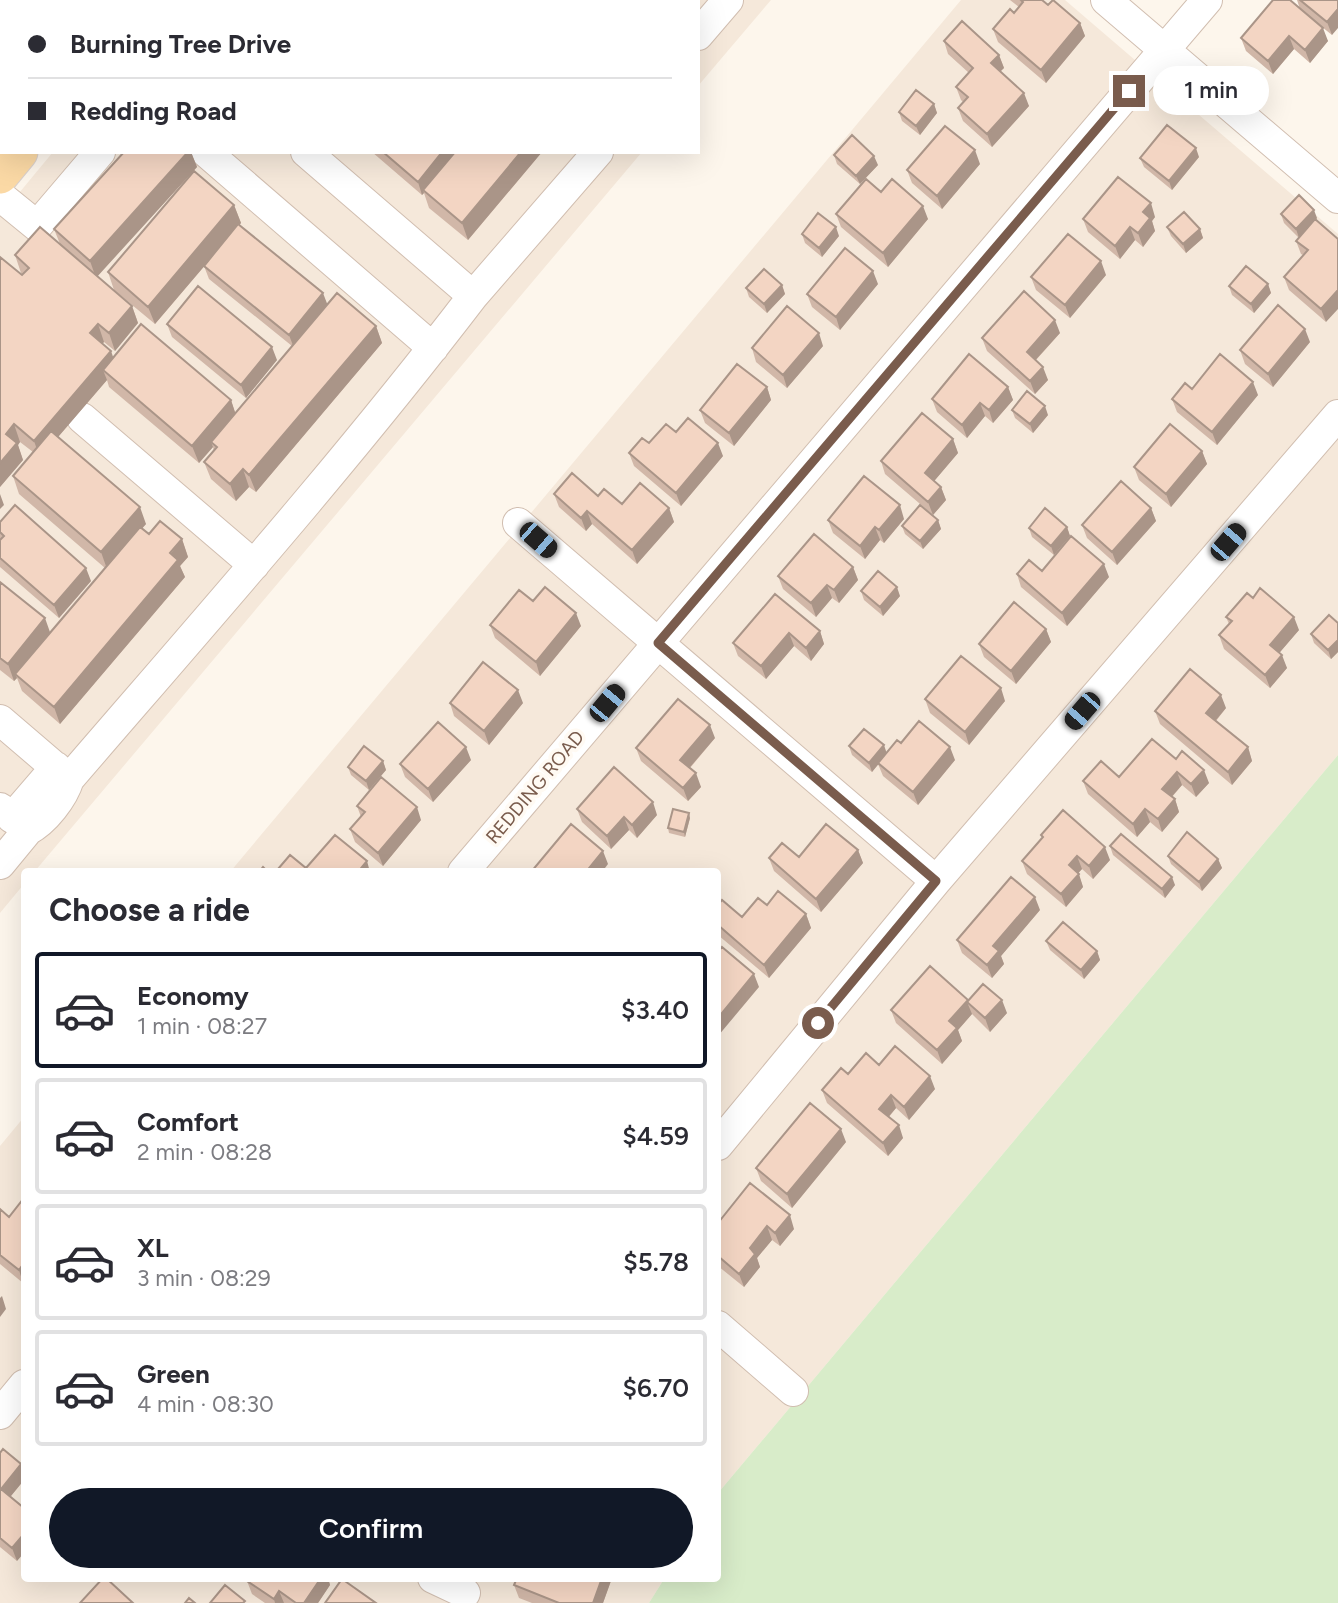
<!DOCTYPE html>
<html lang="en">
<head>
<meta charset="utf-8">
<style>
	:root { --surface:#fff; --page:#f7f7f7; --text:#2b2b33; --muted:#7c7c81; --line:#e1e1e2; --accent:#111827 }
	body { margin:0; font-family:Figtree,sans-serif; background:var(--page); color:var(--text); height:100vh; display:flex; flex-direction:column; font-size:26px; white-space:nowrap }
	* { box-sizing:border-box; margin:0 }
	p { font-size:23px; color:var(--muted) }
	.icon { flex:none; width:38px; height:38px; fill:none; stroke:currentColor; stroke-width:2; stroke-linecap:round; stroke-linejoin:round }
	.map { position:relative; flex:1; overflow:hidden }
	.details { position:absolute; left:21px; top:868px; width:700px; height:714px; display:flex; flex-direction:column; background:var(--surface); border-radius:7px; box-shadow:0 7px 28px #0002 }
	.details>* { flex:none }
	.banner { position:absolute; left:0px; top:0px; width:700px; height:154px; box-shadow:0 7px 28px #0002; display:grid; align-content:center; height:154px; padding:0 28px; background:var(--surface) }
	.end { position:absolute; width:32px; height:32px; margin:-16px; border:9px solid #7a5c4d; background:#fff; box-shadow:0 0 0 4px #fff }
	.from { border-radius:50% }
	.bubble { position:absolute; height:49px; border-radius:24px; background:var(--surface); box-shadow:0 7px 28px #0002; font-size:23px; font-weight:600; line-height:49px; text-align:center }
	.car { position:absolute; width:21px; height:42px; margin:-21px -10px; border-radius:9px; box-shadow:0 0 5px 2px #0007; background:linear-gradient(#222 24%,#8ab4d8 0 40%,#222 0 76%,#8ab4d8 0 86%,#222 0) }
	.banner b { display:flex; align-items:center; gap:24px; height:66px; font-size:26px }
	.banner b+b { border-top:2px solid var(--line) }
	.banner i { width:18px; height:18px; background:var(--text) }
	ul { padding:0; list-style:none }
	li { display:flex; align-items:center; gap:21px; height:116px; margin:0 14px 10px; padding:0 14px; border:4px solid var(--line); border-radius:7px }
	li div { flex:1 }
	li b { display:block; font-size:26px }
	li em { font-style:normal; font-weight:600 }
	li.current { border-color:var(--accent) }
	li>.icon { width:63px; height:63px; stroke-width:1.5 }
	h2 { padding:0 28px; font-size:32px; line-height:84px }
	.primary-button { display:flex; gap:14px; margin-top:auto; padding:14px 28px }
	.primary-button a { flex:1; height:80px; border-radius:42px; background:var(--accent); color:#fff; font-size:28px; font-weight:600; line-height:80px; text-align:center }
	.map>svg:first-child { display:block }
	.residential { fill:#f5e8da }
	.green { fill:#d8ecc9 }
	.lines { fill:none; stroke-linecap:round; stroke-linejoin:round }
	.minor-casing { stroke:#d1beb0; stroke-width:32 }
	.major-casing { stroke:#dad1cd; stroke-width:39 }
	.minor { stroke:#fff; stroke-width:30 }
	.major { stroke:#fbd9a5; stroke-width:37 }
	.wall { fill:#d1b7a8 }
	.shaded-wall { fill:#aa9588 }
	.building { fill:#f3d5c3; stroke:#aa9588; stroke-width:2 }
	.route { stroke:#7a5c4d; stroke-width:9 }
	.labels { text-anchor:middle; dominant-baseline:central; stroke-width:7; stroke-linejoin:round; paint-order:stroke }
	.street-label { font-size:19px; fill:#7a5c4d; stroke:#fffaf3 }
</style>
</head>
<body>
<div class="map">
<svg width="1338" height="1603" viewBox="0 0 1338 1603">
	<rect width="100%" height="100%" fill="#fdf6ec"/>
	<!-- residential -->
	<path class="residential" d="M179,0H771L698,86V2H178Z
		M961,0H1065L1338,234V755L718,1493V872H230Z
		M53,152H642L35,871L24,872V884L0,913V216Z
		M24,1117V1578L664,1579L649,1603H0V1146Z"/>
	<!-- green -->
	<path class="green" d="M1338,755V1603H649L664,1579L718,1578V1493Z"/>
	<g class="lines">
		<defs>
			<path id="minor" d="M568,0L570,2
				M1106,0L1338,198
				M227,2L229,0
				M698,35L728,0
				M206,152L433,348
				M306,152L473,296L598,152
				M0,196L37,226L100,152
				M82,418L254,565
				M518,523L936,881
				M0,720L69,779C206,620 346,462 473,296
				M0,808L28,830L0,864
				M12,818L56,767
				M28,830C45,821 63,798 69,779
				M463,872L1207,0
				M718,1145L936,881L1338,415
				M718,1326L793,1391
				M0,1414L24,1385
				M433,1578L465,1593"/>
			<path id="major" d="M92,2L94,0
				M145,2L147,0
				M0,110L2,108
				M0,175L19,152"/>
		</defs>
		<!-- minor casing -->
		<use href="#minor" class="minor-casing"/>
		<!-- major casing -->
		<use href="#major" class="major-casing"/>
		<!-- minor -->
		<use href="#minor" class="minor"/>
		<!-- major -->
		<use href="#major" class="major"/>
	</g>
	<!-- wall -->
	<path class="wall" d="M629,0H657L656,2H631Z
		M1010,0H1042L1048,5L1080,23L1085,36L1046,83L998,42L993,29L1014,13L1019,7Z
		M1297,0H1338L1332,35L1307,15L1328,41L1310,63L1294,49L1273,74L1246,51L1241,38L1300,9Z
		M944,41L999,55L1004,68L1000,71L1029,106L992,147L963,121L958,108L963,102L961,100L956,87L969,73L948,54Z
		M934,104L937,113L920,135L902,121L899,112Z
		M124,152H191L197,167L97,276L132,306L138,323L115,351L104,342L102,344L113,358L231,400L235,413L292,346L209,279L204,266L213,256L155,324L114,290L108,272L234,205L241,223L239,225L327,305L376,326L382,343L256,492L249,487L236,501L211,479L204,462L214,451L213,447L199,463L109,387L107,380L58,437L146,524L142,528L149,534L182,539L188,557L180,566L185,577L60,724L22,691L17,678L14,681L0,670V582L50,633L105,568L19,494L13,476L33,452L20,442L18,445L23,460L0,487L23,274L21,273L15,255L60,244L54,229Z
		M372,152H542L468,240L429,208L424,193L422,195Z
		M834,155L878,165L860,184L837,164Z
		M1199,157L1172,190L1144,167L1140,158Z
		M980,164L942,209L912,183L907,170Z
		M881,192L928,219L888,267L841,227L836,214Z
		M1281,214L1317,218L1316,220L1326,322L1289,290L1284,277L1303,255L1301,254L1296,241L1299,238L1284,223Z
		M1155,217L1152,221L1155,231L1143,247L1135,240L1120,259L1088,232L1083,219Z
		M1167,227L1200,229L1203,238L1186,253L1171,236Z
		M802,234L839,236L822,257L805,243Z
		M1106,275L1070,318L1036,290L1031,277Z
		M878,284L840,330L812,307L807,294Z
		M1268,284L1271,293L1254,313L1232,295L1229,286Z
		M782,285L785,294L767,313L749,297L746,288Z
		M167,324L277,360L246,398L172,337Z
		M1060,333L1036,360L1048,380L1035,394L987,351L982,338Z
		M1310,342L1273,387L1245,364L1240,350Z
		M823,346L787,388L756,362L752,348Z
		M767,387L771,400L734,446L705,423L700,410Z
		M1008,387L1013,400L993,423L985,416L967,438L937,412L932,399Z
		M1192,389L1258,395L1217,445L1177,412L1172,399Z
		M1012,410L1048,415L1033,433L1015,418Z
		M676,432L723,456L681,506L634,466L629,453Z
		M953,439L958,453L934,481L941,487L946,500L933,515L885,474L881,461Z
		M1202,451L1207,464L1171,507L1139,480L1134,467Z
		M554,494L598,496L622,504L669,508L674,522L637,564L592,524L586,531L559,507Z
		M1151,508L1156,521L1117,565L1087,538L1082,525Z
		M904,519L884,543L880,540L865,559L833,533L828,520Z
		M938,520L941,529L923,549L905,534L902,526Z
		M0,522L91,581L59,618L0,567Z
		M1067,527L1070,536L1054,555L1032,537L1029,528Z
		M853,567L858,580L839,603L832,598L816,617L783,589L778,576Z
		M1042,571L1109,577L1067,626L1021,587L1017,574Z
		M861,591L900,596L883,616L864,600Z
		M775,594L820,631L824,644L811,661L794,646L766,679L738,656L733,643Z
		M533,601L581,626L540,676L495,638L490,625Z
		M1226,617L1299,630L1279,653L1287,668L1270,688L1224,649L1219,635L1229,624Z
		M1338,623V652L1331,659L1314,643L1311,634Z
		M1046,629L1051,642L1016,684L984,657L979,644Z
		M925,699L1005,701L969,745L930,713Z
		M450,703H523L489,745L454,716Z
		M1226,708L1216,721L1248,747L1252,761L1232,785L1160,724L1155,711Z
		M715,738L690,768L701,787L688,801L641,761L636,748Z
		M849,746L887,753L955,760L918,805L883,776L878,764L872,772L852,755Z
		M1176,759L1209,783L1196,797L1182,785L1172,797L1175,799L1179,812L1162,832L1150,822L1137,837L1088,794L1083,781L1119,777Z
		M471,760L433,802L405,777L400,764Z
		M383,761L386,770L369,790L351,775L348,767Z
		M357,806L421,820L383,866L355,842L350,829L361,817Z
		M577,809L657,815L637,838L629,830L611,849L582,822Z
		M690,818L685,837L669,833L668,828Z
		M1041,835L1110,860L1093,879L1082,869L1078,873L1083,887L1066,907L1027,874L1022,861L1042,838Z
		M1110,846L1175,885L1165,898L1113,855Z
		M858,850L863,863L821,912L774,871L769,858L799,857Z
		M1168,856L1218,859L1222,868L1202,891L1171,864Z
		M718,905L742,917L767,905L806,914L811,928L769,978L718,935Z
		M1040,910L1001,956L1004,964L992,978L962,953L957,940Z
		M1046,941L1097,951L1100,960L1084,979L1050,950Z
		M968,1001L1007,1013L990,1032L972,1014L958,1030L962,1041L942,1064L896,1023L891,1010Z
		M879,1065L935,1089L909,1120L896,1108L889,1117L903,1138L888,1156L827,1103L822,1090L848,1074Z
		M846,1142L792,1208L761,1181L756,1168Z
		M24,1198V1282L23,1283L0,1264V1209L9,1217Z
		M718,1223L794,1229L780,1246L772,1240L757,1258L760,1267L744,1287L718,1266Z
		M0,1453L21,1464L24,1473V1480L11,1496L17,1561L0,1547Z
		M249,1578H328L330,1585L318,1603H265L252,1594L247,1581Z
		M517,1578H612L603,1603H532L519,1598L514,1585Z"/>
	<!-- shaded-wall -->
	<path class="shaded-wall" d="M313,0H335L333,2H312Z
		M640,0H657L656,2H641Z
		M1338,9V28L1332,35L1327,22Z
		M1080,23L1085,36L1046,83L1041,70Z
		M1323,28L1328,41L1310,63L1305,50Z
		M1289,36L1294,49L1273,74L1268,61Z
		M999,55L1004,68L996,76L991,63Z
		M1024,93L1029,106L992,147L987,134Z
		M934,104L937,113L920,135L916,126Z
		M1196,148L1199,157L1172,190L1169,181Z
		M975,150L980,164L942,209L937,196Z
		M188,152H191L197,167L96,278L90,261Z
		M442,152H458L423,190L424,193L422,195L418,182Z
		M521,152H542L468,240L462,223Z
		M874,156L878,165L860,184L856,176Z
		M1151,203L1155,217L1152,221L1155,231L1143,247L1138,233L1143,212Z
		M234,205L241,223L155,324L148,307Z
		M923,206L928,219L888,267L883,253Z
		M1314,210L1317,218L1299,238L1296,229Z
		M836,227L839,236L822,257L819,248Z
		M1130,227L1135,240L1120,259L1115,246Z
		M1200,229L1203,238L1186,253L1183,244Z
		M1101,261L1106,275L1070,318L1065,305Z
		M873,271L878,284L840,330L836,317Z
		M1268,284L1271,293L1254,313L1251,304Z
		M782,285L785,294L767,313L764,304Z
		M1338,290V309L1326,322L1321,309Z
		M323,293L328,306L294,348L289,335Z
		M132,306L138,323L115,351L109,333Z
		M1055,320L1060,333L1031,365L1027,352Z
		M98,324L104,342L96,350L90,333Z
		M376,326L382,343L256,492L249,475Z
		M1305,329L1310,342L1273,387L1268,374Z
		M819,333L823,346L787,388L783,375Z
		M272,347L277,360L246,398L241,385Z
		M111,351L117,368L103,370L107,380L40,458L34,441Z
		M1043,367L1048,380L1035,394L1030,381Z
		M1253,382L1258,395L1217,445L1212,432Z
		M767,387L771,400L734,446L729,433Z
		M1008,387L1013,400L993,423L989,410Z
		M231,400L237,418L211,442L213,447L199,463L192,446Z
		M980,403L985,416L967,438L962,425Z
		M1045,406L1048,415L1033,433L1030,424Z
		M14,424L20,442L18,445L23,460L0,487V462L6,434Z
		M953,439L958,453L930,486L925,473Z
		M718,443L723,456L681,506L676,493Z
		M1202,451L1207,464L1171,507L1166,494Z
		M243,469L249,487L236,501L230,484Z
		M941,487L946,500L933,515L928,502Z
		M0,494L4,505L0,509Z
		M900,505L904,519L884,543L879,530Z
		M140,507L146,524L107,569L101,552Z
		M669,508L674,522L637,564L632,550Z
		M1151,508L1156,521L1117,565L1112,552Z
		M587,511L592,524L586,531L581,518Z
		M938,520L941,529L923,549L920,541Z
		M875,527L880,540L865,559L860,546Z
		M1067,527L1070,536L1054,555L1051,546Z
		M182,539L188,557L180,566L185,577L60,724L54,707Z
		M1104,564L1109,577L1067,626L1062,613Z
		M853,567L858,580L839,603L834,590Z
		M86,568L91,581L59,618L54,605Z
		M827,585L832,598L816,617L811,603Z
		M897,587L900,596L883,616L880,607Z
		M576,613L581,626L540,676L536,662Z
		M1294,617L1299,630L1275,658L1270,645Z
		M45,618L51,635L15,674L17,678L14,681L8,664Z
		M1046,629L1051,642L1016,684L1011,671Z
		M820,631L824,644L811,661L806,648Z
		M789,633L794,646L766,679L761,666Z
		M1338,640V652L1331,659L1328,650Z
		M1282,655L1287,668L1270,688L1265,675Z
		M1001,688L1005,701L969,745L965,732Z
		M518,690L523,703L489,745L484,731Z
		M1221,695L1226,708L1211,726L1206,713Z
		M710,725L715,738L685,773L680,760Z
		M884,745L887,754L872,772L869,763Z
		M466,747L471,760L433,802L428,789Z
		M950,747L955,760L918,805L913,792Z
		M1248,747L1252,761L1232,785L1228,772Z
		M383,761L386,770L369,790L366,781Z
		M1204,770L1209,783L1196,797L1191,784Z
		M1177,772L1182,785L1167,802L1162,789Z
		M696,773L701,787L688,801L683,788Z
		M1175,799L1179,812L1162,832L1158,819Z
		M653,802L657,815L637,838L632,825Z
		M417,807L421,820L383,866L378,853Z
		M1145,809L1150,822L1137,837L1133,824Z
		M689,813L690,818L685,837L684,832Z
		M624,817L629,830L611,849L607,836Z
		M1105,847L1110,860L1093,879L1089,866Z
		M858,850L863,863L821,912L816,899Z
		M603,851L608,864L602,872H586Z
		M1077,856L1082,869L1073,879L1069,865Z
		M1218,859L1222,868L1202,891L1199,882Z
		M367,861L370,872H358Z
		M1079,874L1083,887L1066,907L1061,894Z
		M1172,877L1175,885L1165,898L1162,889Z
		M1035,897L1040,910L1001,956L1004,964L992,978L987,965L993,946Z
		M806,914L811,928L769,978L764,965Z
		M1097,951L1100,960L1084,979L1081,970Z
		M754,974L759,987L718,1036V1018Z
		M968,1000L967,1002L972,1014L958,1030L962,1041L942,1064L937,1050L949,1021Z
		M1002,1000L1007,1013L990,1032L985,1018Z
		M930,1076L935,1089L909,1120L904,1107Z
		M891,1095L896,1108L884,1122L879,1109Z
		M899,1125L903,1138L888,1156L883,1143Z
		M841,1129L846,1142L792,1208L787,1194Z
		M790,1215L794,1229L780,1246L775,1233Z
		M767,1226L772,1240L757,1258L760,1267L744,1287L739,1274L750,1248Z
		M24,1263V1282L23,1283L19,1270Z
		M2,1296L6,1309L0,1317V1298Z
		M21,1464L24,1473V1480L6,1502L1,1489Z
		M24,1534V1553L17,1561L12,1548Z
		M321,1578H328L330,1585L318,1603H304Z
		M602,1578H612L603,1603H593Z
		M279,1591L284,1603H275L274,1599Z"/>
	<!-- building -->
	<path class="building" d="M251,0H313L312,2H250Z
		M335,0H402L403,1L334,2Z
		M431,0H520L522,2H433Z
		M1021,0H1042L1048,5L1053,0L1080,23L1041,70L993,29L1010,9L1014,13L1023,2Z
		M1273,0H1290L1323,28L1305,50L1289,36L1268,61L1241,38Z
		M1300,0H1338V9L1327,22Z
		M962,21L999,55L991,63L1024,93L987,134L958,108L968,97L956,87L973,68L944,41Z
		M916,90L934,104L916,126L899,112Z
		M1167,125L1196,148L1169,181L1140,158Z
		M945,126L975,150L937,196L907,170Z
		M852,135L874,156L856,176L834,155Z
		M124,152H188L90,261L54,229Z
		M383,152H442L418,182Z
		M455,152H521L462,223L423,190Z
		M194,171L234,205L148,307L108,272Z
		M1118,177L1151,203L1143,212L1150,218L1138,233L1130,227L1115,246L1083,219Z
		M866,179L881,192L892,179L923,206L883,253L836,214Z
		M1299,195L1314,210L1296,229L1281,214Z
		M1184,212L1200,229L1183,244L1167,227Z
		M818,213L836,227L819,248L802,234Z
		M1315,219L1338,239V290L1321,309L1284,277L1308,250L1296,241Z
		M238,224L323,293L289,335L204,266Z
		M40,227L132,306L109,333L98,324L90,333L111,351L34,441L14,424L6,434L17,443L0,463V257L22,275L29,268L15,255Z
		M1068,234L1101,261L1065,305L1031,277Z
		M845,248L873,271L836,317L807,294Z
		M1246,266L1268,284L1251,304L1229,286Z
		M764,269L782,285L764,304L746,288Z
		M198,286L272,347L241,385L167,324Z
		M1024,291L1055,320L1027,352L1043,367L1030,381L982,338Z
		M337,293L376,326L249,475L243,469L230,484L204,462L217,447L211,442Z
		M1278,305L1305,329L1268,374L1240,350Z
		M787,306L819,333L783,375L752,348Z
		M141,324L231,400L192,446L103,370Z
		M969,354L1008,387L989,410L980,403L962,425L932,399Z
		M1220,354L1253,382L1212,432L1172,399L1185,383L1192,389Z
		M737,364L767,387L729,433L700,410Z
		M1027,391L1045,406L1030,424L1012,410Z
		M922,413L953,439L925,473L941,487L928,502L881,461Z
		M688,418L718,443L676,493L629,453L642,438L649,443L666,424L676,432Z
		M1170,424L1202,451L1166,494L1134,467Z
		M51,431L140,507L101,552L13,476Z
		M572,473L598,496L604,489L622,504L640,483L669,508L632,550L587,511L581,518L554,494Z
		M864,476L900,505L879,530L875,527L860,546L828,520Z
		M1121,481L1151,508L1112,552L1082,525Z
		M15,505L86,568L54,605L0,558V540L4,536L0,532V522Z
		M920,505L938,520L920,541L902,526Z
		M1045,508L1067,527L1051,546L1029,528Z
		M160,521L182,539L170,553L178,560L54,707L15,674L140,527L149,534Z
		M814,534L853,567L834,590L827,585L811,603L778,576Z
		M1071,536L1104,564L1062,613L1017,574L1029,560L1042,571Z
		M878,571L897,587L880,607L861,591Z
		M0,582L45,618L8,664L0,658Z
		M545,587L576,613L536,662L490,625L519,590L533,601Z
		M1260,588L1294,617L1270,645L1282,655L1265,675L1219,635L1232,621L1226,617L1247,593L1253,598Z
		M775,594L820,631L806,648L789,633L761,666L733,643Z
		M1014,602L1046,629L1011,671L979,644Z
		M1329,615L1338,623V640L1328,650L1311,634Z
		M961,656L1001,688L965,732L925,699Z
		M483,662L518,690L484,731L450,703Z
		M1190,669L1221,695L1206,713L1248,747L1228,772L1155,711Z
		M678,699L710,725L680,760L696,773L683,788L636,748Z
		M919,721L950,747L913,792L878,763L897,740L901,743Z
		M438,722L466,747L428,789L400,764Z
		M864,729L884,745L869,763L849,746Z
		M1152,739L1176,759L1182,751L1204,770L1191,784L1177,772L1162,789L1175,799L1158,819L1145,809L1133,824L1083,781L1101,761L1119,777Z
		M364,746L383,761L366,781L348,767Z
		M614,767L653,802L632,825L624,817L607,836L577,809Z
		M381,777L417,807L378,853L350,829L365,812L357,806Z
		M673,809L689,813L684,832L668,828Z
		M1063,810L1105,847L1089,866L1077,856L1069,865L1079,874L1061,894L1022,861L1043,837L1041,835Z
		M571,824L603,851L586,872H531Z
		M826,824L858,850L816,899L769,858L782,843L799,857Z
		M1187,832L1218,859L1199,882L1168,856Z
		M1121,834L1172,877L1162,889L1110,846Z
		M335,835L367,861L358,872H281L278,869L290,855L306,868Z
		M263,867L268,872H259Z
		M1011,877L1035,897L993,946L999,951L987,965L957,940Z
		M778,891L806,914L764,965L718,925V905L722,900L742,917L758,898L767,905Z
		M1063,922L1097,951L1081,970L1046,941Z
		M722,947L754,974L718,1018V952Z
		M930,966L968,1000L949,1021L957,1028L937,1050L891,1010Z
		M983,984L1002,1000L985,1018L967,1002Z
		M895,1046L930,1076L904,1107L891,1095L879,1109L899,1125L883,1143L822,1090L841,1068L848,1074L866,1053L879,1065Z
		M810,1103L841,1129L787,1194L756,1168Z
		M750,1183L790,1215L775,1233L767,1226L750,1248L755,1254L739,1274L718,1256V1223Z
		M24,1198V1263L19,1270L0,1255V1209L9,1217Z
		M3,1449L21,1464L1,1489L24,1508V1534L12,1548L0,1538V1453Z
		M103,1578H106L133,1603H80Z
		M249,1578H321L304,1603H296L279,1591L274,1599L247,1581Z
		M517,1578H602L593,1603H559L514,1585Z
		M342,1579L376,1603H325Z
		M225,1585L245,1601L243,1603H210Z
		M189,1598L195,1603H185Z"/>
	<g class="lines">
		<!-- route -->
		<path class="route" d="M818,1023L936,881L658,643L1129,91"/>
	</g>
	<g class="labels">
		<!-- street labels -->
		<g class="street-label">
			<text transform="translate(535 787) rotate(-50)">REDDING ROAD</text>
		</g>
	</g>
</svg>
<i class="end from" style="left:818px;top:1023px"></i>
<i class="end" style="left:1129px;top:91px"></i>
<div class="bubble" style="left:1153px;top:66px;width:116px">1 min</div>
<i class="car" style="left:538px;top:540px;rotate:131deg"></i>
<i class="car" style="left:1228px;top:542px;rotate:41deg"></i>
<i class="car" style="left:607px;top:703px;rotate:40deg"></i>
<i class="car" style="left:1082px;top:711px;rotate:221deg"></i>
<div class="banner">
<b><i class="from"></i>Burning Tree Drive</b>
<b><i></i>Redding Road</b>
</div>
<section class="details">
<h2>Choose a ride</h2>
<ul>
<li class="current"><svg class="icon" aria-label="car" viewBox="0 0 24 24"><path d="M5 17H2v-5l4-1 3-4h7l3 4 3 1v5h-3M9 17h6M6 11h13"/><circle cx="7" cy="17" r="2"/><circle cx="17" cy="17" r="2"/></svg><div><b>Economy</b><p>1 min · 08:27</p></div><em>$3.40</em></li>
<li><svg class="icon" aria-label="car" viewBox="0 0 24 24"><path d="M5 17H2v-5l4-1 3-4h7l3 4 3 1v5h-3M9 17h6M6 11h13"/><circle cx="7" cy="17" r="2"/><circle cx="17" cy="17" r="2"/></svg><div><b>Comfort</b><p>2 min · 08:28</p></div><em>$4.59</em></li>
<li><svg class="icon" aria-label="car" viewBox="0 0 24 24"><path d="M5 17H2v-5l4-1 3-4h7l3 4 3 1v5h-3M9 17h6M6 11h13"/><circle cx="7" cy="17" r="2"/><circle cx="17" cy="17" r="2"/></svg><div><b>XL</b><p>3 min · 08:29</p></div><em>$5.78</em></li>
<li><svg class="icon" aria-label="car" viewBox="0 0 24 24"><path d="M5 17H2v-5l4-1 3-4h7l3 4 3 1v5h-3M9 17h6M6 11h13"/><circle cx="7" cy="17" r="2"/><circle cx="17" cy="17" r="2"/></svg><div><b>Green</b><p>4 min · 08:30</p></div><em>$6.70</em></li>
</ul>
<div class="primary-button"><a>Confirm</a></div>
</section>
</div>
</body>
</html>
